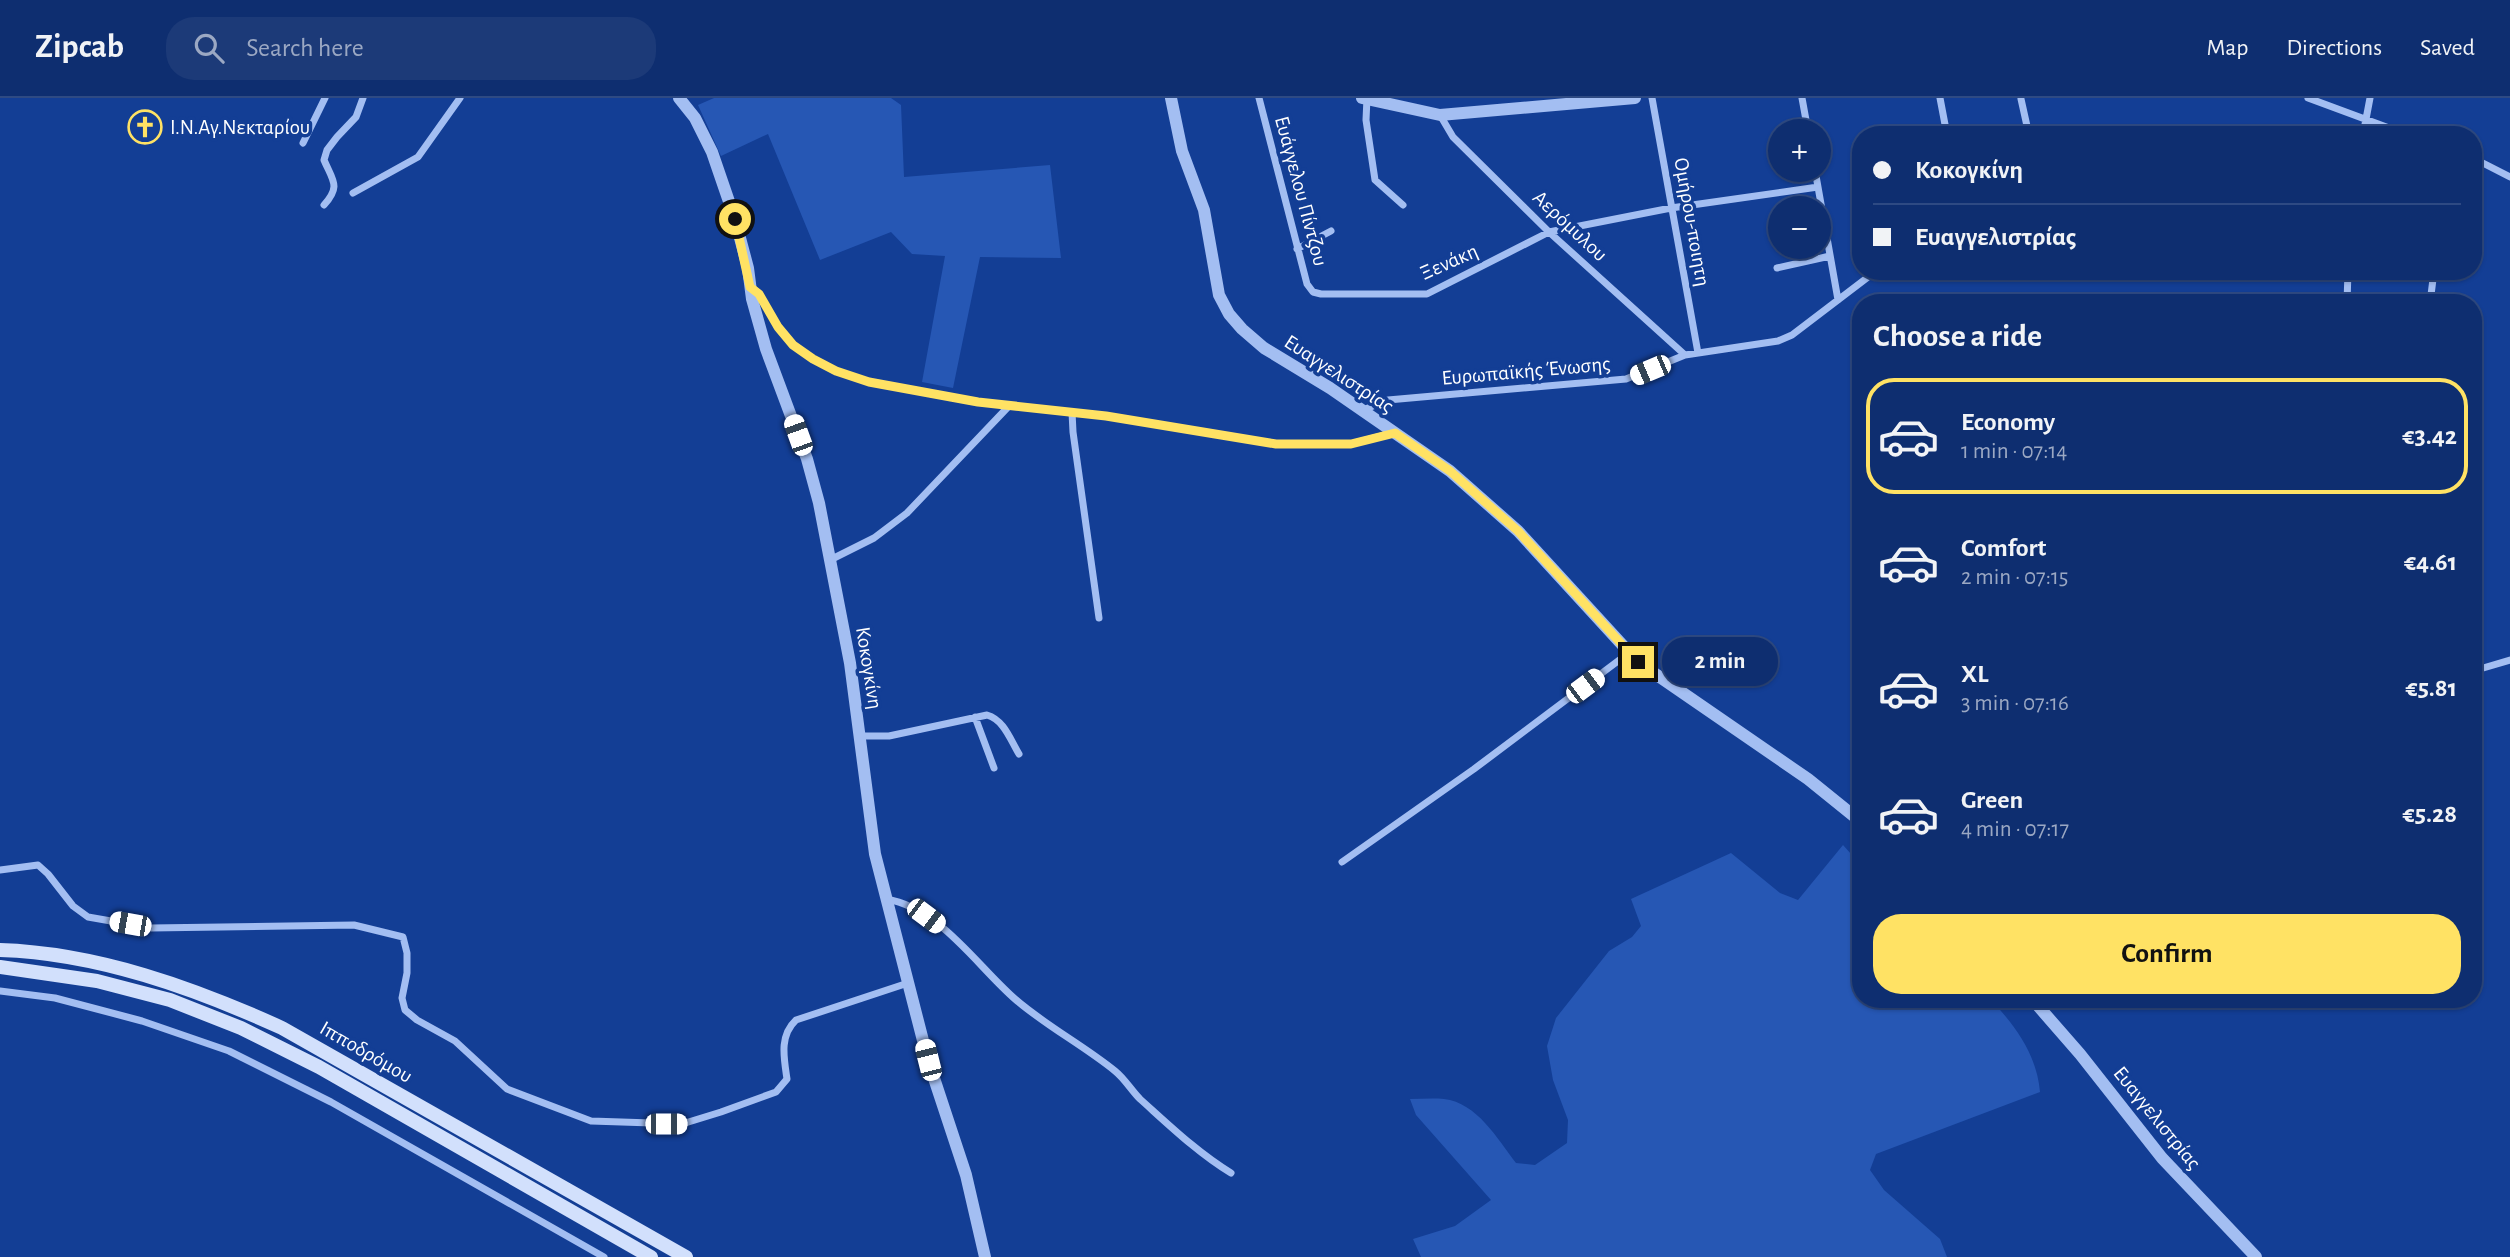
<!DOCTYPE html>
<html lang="en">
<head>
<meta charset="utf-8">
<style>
	:root { --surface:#0e2e70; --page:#1c3a78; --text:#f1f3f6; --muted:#9ba8c3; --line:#2e4a83; --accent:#ffe264 }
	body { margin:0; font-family:"Alegreya Sans",sans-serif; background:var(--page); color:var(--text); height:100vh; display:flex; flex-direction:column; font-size:26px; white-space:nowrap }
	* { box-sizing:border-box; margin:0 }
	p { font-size:23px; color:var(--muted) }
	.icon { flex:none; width:38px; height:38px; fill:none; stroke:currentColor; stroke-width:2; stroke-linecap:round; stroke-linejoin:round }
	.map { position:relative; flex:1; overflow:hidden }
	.details { position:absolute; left:1852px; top:196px; width:630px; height:714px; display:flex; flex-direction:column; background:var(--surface); border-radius:28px; box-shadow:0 2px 5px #0004,0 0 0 2px var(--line) }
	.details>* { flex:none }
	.guide { position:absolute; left:1852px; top:28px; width:630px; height:154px; border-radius:28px; box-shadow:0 2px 5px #0004,0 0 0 2px var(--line); display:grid; align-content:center; height:154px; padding:0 21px; background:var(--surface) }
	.controls { position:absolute; left:1768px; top:21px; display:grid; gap:14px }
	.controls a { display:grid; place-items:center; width:63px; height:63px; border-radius:50%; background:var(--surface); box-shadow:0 2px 5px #0004,0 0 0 2px var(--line); font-size:35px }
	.end { position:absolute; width:32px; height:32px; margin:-16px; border:9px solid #ffe264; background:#111; box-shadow:0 0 0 4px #111 }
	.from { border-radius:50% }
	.bubble { position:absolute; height:49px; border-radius:24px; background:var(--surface); box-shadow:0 2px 5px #0004,0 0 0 2px var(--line); font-size:23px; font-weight:700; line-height:49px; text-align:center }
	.car { position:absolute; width:21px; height:42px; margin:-21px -10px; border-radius:9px; box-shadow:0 0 5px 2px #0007; background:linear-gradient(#fff 24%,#345 0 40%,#fff 0 76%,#345 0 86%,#fff 0) }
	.guide b { display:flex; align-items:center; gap:24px; height:66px; font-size:26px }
	.guide b+b { border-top:2px solid var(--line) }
	.guide i { width:18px; height:18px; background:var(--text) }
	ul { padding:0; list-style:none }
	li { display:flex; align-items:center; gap:21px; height:116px; margin:0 14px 10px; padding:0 7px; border:4px solid transparent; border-radius:28px }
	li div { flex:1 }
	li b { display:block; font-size:26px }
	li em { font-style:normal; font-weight:700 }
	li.selected { border-color:var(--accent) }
	li>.icon { width:63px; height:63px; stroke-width:1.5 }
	h2 { padding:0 21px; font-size:32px; line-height:84px }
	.action { display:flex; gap:14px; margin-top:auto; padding:14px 21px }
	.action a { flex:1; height:80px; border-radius:28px; background:var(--accent); color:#111; font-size:28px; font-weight:700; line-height:80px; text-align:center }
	header { display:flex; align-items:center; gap:42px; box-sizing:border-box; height:98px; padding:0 35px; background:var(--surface); border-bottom:2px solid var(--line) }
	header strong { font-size:33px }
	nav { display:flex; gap:38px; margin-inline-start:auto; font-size:24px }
	.search { width:490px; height:63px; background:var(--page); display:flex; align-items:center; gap:18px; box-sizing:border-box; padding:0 24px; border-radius:28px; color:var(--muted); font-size:26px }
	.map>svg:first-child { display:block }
	.green { fill:#2657b4 }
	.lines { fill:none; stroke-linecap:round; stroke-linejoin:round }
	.minor { stroke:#a3bef2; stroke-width:7 }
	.tertiary { stroke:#a3bef2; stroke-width:12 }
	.secondary { stroke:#d2e0fc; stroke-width:14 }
	.route { stroke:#ffe264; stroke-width:9 }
	.labels { text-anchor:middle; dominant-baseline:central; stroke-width:7; stroke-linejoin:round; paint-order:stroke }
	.poi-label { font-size:21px; fill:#fff; stroke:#133e95; text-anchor:start }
	.street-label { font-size:21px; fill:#fff; stroke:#133e95 }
</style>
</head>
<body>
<header>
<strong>Zipcab</strong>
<div class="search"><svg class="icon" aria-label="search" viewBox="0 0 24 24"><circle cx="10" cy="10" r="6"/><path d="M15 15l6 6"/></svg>Search here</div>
<nav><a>Map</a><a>Directions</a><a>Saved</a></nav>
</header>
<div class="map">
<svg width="2510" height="1159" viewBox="0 0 2510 1159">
	<rect width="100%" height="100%" fill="#133e95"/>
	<!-- green -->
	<path class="green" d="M714,0H891L901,7L904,79L1050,67L1061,160L980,159L953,290L922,284L945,158L912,156L891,134L820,162L768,36L721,58L698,7Z
		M1843,747L1860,766V901H1990C2015,927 2037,957 2040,994L1876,1056L1870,1072L1884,1092L1940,1141L1947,1159H1421L1413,1141L1455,1128L1491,1102L1416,1017L1410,1001C1421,1001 1433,1000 1444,1001C1477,1005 1497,1040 1516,1065L1535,1067L1567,1045L1568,1022L1553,982L1547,948L1556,920L1609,853L1632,839L1641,828L1631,801L1731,755L1780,795L1798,802Z"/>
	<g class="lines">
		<!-- minor -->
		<path class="minor" d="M1259,0L1307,186L1313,194L1321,196H1427L1549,134L1671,110L1818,89
			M1367,0L1366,22L1375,82L1403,107
			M1652,0L1698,255
			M1802,0L1808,33
			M1940,0L1947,37
			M2308,0L2408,37
			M2021,1L2029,37
			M1440,17L1453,39L1549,134L1685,257
			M2363,37L2370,0
			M303,45L325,0
			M2473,60L2510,79
			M1815,72L1838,202
			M353,95L418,59L460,0
			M324,107C341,88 333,83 324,62L327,52L337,39L356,19L363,0
			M1297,151L1331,133
			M1777,170L1830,158
			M751,189L759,196L778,229L793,247L813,261L836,273L869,284L978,304L1106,318L1276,346H1351L1393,335
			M2347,205L2348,173
			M2430,205L2434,173
			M1363,312L1388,302L1626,281L1685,257L1778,243L1792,237L1876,173
			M1072,314L1073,334L1099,520
			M830,462L874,440L907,415L1008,309
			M2473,573L2510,562
			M975,619L994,670
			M859,638H889L987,617C1004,622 1010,641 1019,656
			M1342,764L1474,671L1630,554
			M0,772L38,767L48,776L73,808L88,819L151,830L354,827L403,839L407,855V875L402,900L405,912L417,922L455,943L507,991L591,1023L682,1026L721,1014L776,994L787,981C784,960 779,938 796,922L908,885
			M886,801C940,810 976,867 1015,901C1046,928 1083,947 1115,973C1125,981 1131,992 1140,1001C1169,1027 1198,1055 1231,1075
			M0,893L55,900L142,923L229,953L331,1004L604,1159"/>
		<!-- tertiary -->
		<path class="tertiary" d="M679,0L695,20L712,54L735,121L748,170L752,201L766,251L807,361L819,405L850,565L875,756L928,962L966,1077L985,1159
			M1171,0L1182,53L1204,112L1219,197L1229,216L1242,231L1264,250L1330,290L1450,373L1518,433L1638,564L1808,681L1860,723
			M1362,0L1440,17L1635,0
			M2032,901L2080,956L2162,1060L2256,1159"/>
		<!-- secondary -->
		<path class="secondary" d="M0,852C97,855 194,890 282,930L686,1159
			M0,869L97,883L170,902L241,930L319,969L651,1159"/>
	</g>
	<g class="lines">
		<!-- route -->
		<path class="route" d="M735,121L750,189L759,196L778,229L793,247L813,261L836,273L869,284L978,304L1106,318L1276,346H1351L1395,335L1450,373L1518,433L1638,564"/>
	</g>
	<!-- icons -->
	<defs>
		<symbol id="church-ring" viewBox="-11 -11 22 22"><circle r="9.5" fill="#133e95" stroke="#ffe264" stroke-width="1.5"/><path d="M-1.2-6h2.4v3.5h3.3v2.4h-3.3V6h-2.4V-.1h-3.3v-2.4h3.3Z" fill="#ffe264"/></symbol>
	</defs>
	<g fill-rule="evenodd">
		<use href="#church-ring" x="126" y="10" width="38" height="38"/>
	</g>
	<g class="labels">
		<!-- poi labels -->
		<g class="poi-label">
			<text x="170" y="29">Ι.Ν.Αγ.Νεκταρίου</text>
		</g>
		<!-- street labels -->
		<g class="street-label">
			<text transform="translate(1301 93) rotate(75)">Ευάγγελου Πίντζου</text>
			<text transform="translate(1692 124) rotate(80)">Ομήρου-ποιητη</text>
			<text transform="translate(1570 128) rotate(43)">Αερόμυλου</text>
			<text transform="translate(1449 164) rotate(-24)">Ξενάκη</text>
			<text transform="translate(1526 273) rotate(-5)">Ευρωπαϊκής Ένωσης</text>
			<text transform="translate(1339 276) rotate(33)">Ευαγγελιστρίας</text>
			<text transform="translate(869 570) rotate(81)">Κοκογκίνη</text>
			<text transform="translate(366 954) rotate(30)">Ιπποδρόμου</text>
			<text transform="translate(2157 1020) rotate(51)">Ευαγγελιστρίας</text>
		</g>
	</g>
</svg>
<div class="controls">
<a>+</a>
<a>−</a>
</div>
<i class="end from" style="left:735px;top:121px"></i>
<i class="end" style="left:1638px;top:564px"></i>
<div class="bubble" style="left:1662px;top:539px;width:116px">2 min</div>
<i class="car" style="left:1650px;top:272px;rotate:247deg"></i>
<i class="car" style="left:798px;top:337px;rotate:340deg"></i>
<i class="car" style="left:1585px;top:588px;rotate:53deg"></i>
<i class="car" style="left:926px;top:818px;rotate:127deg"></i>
<i class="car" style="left:130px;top:826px;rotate:280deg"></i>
<i class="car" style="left:928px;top:962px;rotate:346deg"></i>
<i class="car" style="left:666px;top:1026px;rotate:90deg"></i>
<div class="guide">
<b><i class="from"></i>Κοκογκίνη</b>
<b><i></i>Ευαγγελιστρίας</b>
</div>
<section class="details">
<h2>Choose a ride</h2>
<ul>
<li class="selected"><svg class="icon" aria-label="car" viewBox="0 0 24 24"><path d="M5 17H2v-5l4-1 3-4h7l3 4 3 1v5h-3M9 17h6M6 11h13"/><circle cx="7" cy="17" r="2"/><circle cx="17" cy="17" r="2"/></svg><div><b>Economy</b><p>1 min · 07:14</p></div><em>€3.42</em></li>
<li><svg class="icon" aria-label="car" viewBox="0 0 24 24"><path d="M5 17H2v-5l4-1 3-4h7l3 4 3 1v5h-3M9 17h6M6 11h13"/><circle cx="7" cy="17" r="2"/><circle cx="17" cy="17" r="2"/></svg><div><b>Comfort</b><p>2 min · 07:15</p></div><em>€4.61</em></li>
<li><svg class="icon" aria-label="car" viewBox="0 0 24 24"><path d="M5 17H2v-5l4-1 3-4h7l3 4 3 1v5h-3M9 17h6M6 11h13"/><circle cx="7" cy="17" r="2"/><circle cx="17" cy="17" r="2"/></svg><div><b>XL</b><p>3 min · 07:16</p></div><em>€5.81</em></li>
<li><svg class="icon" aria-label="car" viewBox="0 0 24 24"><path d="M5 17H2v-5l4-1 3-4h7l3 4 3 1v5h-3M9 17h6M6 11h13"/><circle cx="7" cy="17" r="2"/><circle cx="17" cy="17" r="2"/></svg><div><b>Green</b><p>4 min · 07:17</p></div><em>€5.28</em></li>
</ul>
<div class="action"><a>Confirm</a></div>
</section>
</div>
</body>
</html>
